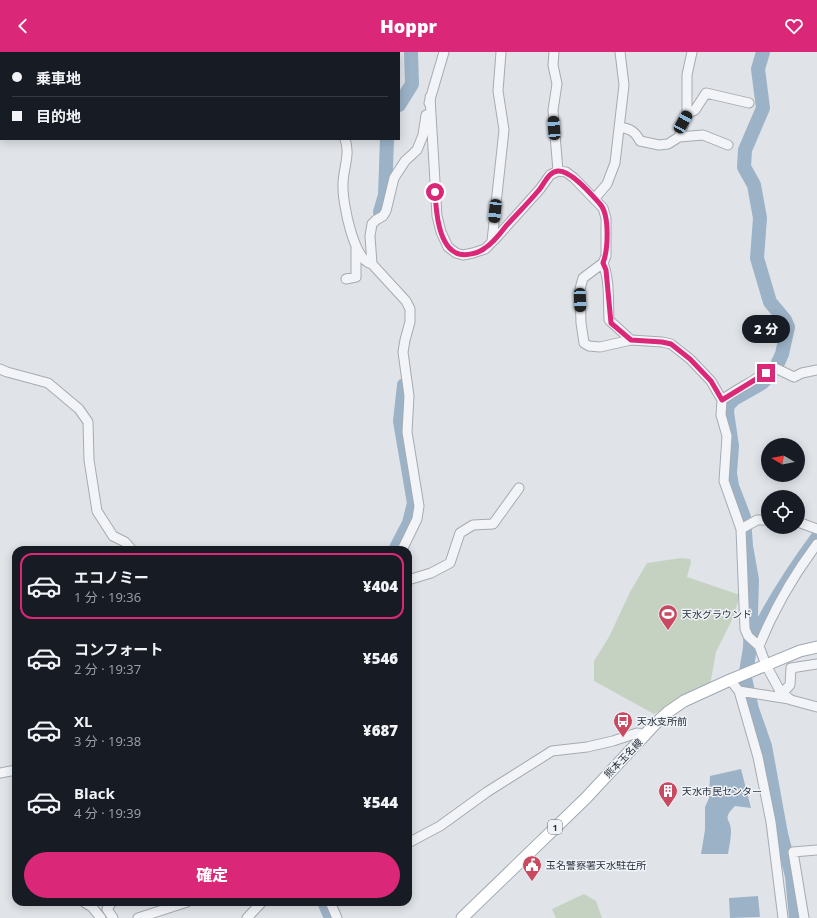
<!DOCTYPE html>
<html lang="ja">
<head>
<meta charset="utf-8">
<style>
	:root { --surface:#171b24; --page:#242831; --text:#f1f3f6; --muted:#9ea1a6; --line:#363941; --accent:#db2777 }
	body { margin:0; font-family:"Open Sans","Noto Sans JP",sans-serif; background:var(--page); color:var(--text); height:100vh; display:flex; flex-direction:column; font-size:15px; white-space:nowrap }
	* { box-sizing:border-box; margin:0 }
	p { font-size:13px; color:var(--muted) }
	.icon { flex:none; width:22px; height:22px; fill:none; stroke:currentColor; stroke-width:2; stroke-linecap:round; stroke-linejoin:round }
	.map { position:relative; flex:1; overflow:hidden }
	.drawer { position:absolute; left:12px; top:494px; width:400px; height:360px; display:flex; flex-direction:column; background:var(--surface); border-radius:12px; box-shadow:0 2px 10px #0003 }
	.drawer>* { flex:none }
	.hud { position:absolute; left:0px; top:0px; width:400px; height:88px; box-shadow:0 2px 10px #0003; display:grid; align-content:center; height:88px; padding:0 12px; background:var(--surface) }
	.needle { width:26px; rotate:279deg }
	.buttons { position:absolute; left:761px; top:386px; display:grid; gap:8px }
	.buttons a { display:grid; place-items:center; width:44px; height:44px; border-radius:50%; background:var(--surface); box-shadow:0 2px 10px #0003; font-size:20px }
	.end { position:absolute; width:18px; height:18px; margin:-9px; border:5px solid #db2777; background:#fff; box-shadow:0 0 0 2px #fff }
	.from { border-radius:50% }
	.bubble { position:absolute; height:28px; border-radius:14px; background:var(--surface); box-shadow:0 2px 10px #0003; font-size:13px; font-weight:800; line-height:28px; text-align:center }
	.car { position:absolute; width:12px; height:24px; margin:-12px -6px; border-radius:5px; box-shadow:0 0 3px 1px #0007; background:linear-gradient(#222 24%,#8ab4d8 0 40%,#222 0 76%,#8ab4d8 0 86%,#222 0) }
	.hud b { display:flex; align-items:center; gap:14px; height:38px; font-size:15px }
	.hud b+b { border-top:1px solid var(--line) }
	.hud i { width:10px; height:10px; background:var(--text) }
	ul { padding:7px 0 0; list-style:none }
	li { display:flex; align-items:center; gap:12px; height:66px; margin:0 8px 6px; padding:0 4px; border:2px solid transparent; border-radius:12px }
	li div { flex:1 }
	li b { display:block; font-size:15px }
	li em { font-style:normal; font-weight:800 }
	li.active { border-color:var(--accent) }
	li>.icon { width:36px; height:36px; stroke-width:1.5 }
	.button { display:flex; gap:8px; margin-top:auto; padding:8px 12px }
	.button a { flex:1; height:46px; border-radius:24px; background:var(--accent); color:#fff; font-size:16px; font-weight:800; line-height:46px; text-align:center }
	header { display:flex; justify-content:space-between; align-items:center; height:52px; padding:0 12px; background:var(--accent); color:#fff; font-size:18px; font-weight:800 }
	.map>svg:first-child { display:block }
	.green { fill:#c6d2c1 }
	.water { fill:#9cb2c7 }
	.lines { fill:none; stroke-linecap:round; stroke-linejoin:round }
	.river { stroke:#9cb2c7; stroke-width:14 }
	.minor-casing { stroke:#a5abb2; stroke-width:11 }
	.major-casing { stroke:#a0a8b4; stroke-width:13 }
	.minor { stroke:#f3f4f7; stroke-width:9 }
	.major { stroke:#fff; stroke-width:11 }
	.route { stroke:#db2777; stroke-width:5 }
	.labels { text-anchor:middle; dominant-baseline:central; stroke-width:3; stroke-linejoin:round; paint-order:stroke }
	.shield { fill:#eff2f6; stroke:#646c76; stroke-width:1 }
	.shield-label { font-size:9px; font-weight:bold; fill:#29323f }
	.poi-label { font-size:10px; fill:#29323f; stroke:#eff2f6; text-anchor:start }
	.street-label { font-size:10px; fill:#29323f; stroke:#eff2f6 }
</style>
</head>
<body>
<header><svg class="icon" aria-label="back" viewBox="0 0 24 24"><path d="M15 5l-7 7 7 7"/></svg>Hoppr<svg class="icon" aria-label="heart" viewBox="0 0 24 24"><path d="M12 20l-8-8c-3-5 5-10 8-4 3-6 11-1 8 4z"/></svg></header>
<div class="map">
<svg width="817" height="866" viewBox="0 0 817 866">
	<rect width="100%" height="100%" fill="#e0e4e8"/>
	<!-- green -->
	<path class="green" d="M681,506L690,507L691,510L687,525L740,543L733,566L716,600L710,633L654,662L594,629V609L609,585L630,540L647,511Z
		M584,842L596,849L602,866H556L552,857Z"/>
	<!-- water -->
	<path class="water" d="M741,717L751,756L735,754C721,768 731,766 731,779C731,787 729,795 728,802H701L705,778V755L709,746L710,724Z
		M758,844L760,865L730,866L729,846Z"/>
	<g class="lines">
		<!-- river -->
		<path class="river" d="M763,0L758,17L763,56L745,98L744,115L754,133L760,166L757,206L770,250L785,268L788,275L782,302L776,315
			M399,53L412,32L411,0
			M380,160L385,143L387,87
			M769,324L762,331L734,347L728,353L727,360L732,394L730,421L732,434L744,465L746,494L752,528L750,596L745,626L752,657L765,694L781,782L792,824L796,866
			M395,498L409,471L414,451L400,369L404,333
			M752,592C770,554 792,520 817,486
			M324,850L331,866"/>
		<defs>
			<path id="minor" d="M318,0V1
				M554,0L553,13L557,32L553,58L558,119
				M430,45L437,164L441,180L448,195L456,201L463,203L473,201L485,197L496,186L540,137L550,123L558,119L566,120L574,126L603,156L606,166V204L603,211L583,226L580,237L581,271L584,291L589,294L600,295L631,288L662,290L671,292L690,307L711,329L722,348L721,363L727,384L724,429L741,477
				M429,51L444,0
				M687,62V23L692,0
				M620,75C630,77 635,79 640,89L659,93L668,92L679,85L703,83L728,93
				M679,85L687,62L695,58L706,41L749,51
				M345,87C351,104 342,118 343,136C343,152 354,210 372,212
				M595,146L607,132L615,111L624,33L620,0
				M492,189L504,78L498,39L501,0
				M603,211C610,229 608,249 609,268L631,288
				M346,227L356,225V197
				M0,317L7,320L48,331L79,357L88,370L89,408L97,459L113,484L125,490L132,498
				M722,348C738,336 757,328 773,315L794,325L802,321L817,318
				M768,468H757L741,477L745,577L748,584L759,594L766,613L780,639L791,648L817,655
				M798,470L817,477
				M402,498L417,467L419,454L407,380L409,344L403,300L405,288L410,270V257L406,249L372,212L370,184L372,172L376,168L383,164L386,159L394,126L405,109L417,98L423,83L426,63
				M408,528L431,521L450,511L460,481L473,473L493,472L519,436
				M759,594C774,557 793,524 817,492
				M730,628L739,639L758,705L771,770L783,866
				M739,639L789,647
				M782,641L790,633L791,616L817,612
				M0,721L16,718
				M408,791L440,774L487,740L552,699L587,695L613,689L637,681L646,683
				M84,850L92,855L101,866
				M112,850L107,857L113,866
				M330,850L337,866
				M138,866L187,850
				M247,866L262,850
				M804,866L793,800L817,798"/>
			<path id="major" d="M462,866L586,746L655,672L668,660L684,649L730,628L800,599L817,595"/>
		</defs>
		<!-- minor casing -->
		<use href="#minor" class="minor-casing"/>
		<!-- major casing -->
		<use href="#major" class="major-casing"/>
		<!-- minor -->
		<use href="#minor" class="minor"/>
		<!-- major -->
		<use href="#major" class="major"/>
	</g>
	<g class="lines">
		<!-- route -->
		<path class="route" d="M435,140C436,158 438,196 459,202C467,204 479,201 485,196C493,191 500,182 506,174C517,162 529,150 539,138C545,131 548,120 558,119C571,118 592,143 600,152C610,163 608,198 603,211L606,218L611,271L631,288L662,290L671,292L690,307L711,329L722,348L766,321"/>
	</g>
	<!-- icons -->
	<defs>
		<symbol id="stadium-pin" viewBox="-11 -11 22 30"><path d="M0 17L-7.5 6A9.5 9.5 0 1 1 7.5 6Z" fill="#c94a60" stroke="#eff2f6"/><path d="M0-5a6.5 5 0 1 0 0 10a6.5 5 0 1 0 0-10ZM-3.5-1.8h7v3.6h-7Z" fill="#fff"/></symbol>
		<symbol id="bus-pin" viewBox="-11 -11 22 30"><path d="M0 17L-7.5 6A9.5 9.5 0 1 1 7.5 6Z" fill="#c94a60" stroke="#eff2f6"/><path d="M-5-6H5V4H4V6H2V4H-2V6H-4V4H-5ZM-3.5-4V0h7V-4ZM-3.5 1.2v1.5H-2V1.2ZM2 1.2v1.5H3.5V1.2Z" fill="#fff"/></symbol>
		<symbol id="building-pin" viewBox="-11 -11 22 30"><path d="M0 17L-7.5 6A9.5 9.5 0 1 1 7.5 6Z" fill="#c94a60" stroke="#eff2f6"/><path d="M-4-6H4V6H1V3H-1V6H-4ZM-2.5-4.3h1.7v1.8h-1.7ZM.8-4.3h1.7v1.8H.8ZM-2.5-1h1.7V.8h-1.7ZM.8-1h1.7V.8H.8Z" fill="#fff"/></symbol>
		<symbol id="civic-pin" viewBox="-11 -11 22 30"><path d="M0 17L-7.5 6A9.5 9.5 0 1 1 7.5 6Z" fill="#c94a60" stroke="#eff2f6"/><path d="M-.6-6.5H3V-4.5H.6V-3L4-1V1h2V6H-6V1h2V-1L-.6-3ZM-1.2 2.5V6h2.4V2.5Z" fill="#fff"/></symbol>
	</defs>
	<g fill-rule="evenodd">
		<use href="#stadium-pin" x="657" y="551" width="22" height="30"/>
		<use href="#bus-pin" x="612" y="658" width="22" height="30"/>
		<use href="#building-pin" x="657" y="728" width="22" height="30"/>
		<use href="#civic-pin" x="521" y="802" width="22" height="30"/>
	</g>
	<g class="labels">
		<!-- shield labels -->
		<rect class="shield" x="548" y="768" width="14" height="14" rx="3"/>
		<g class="shield-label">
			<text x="555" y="775">1</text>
		</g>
		<!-- poi labels -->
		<g class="poi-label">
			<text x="682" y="562">天水グラウンド</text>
			<text x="637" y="669">天水支所前</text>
			<text x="682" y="739">天水市民センター</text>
			<text x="546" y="813">玉名警察署天水駐在所</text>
		</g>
		<!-- street labels -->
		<g class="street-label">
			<text transform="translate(623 706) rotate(-46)">熊本玉名線</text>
		</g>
	</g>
</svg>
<div class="buttons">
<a><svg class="needle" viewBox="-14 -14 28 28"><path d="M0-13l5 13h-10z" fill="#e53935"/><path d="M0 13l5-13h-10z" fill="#9ea1a6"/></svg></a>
<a><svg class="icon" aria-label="locate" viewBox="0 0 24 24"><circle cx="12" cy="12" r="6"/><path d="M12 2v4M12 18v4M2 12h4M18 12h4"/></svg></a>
</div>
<i class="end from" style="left:435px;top:140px"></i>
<i class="end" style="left:766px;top:321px"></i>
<div class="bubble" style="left:742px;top:263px;width:48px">2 分</div>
<i class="car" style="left:683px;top:70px;rotate:29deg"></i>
<i class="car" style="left:554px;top:76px;rotate:356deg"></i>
<i class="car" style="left:495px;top:159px;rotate:186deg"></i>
<i class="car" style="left:580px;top:248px;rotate:178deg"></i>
<div class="hud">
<b><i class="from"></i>乗車地</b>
<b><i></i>目的地</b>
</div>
<section class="drawer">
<ul>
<li class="active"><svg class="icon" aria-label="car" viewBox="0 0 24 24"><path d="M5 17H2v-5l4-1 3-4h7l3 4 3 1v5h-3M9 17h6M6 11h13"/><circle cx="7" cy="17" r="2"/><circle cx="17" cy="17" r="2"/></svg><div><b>エコノミー</b><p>1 分 · 19:36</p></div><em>¥404</em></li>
<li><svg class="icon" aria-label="car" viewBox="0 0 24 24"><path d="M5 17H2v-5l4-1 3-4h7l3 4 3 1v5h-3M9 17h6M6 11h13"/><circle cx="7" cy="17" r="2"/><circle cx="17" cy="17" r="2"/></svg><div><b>コンフォート</b><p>2 分 · 19:37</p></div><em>¥546</em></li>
<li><svg class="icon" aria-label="car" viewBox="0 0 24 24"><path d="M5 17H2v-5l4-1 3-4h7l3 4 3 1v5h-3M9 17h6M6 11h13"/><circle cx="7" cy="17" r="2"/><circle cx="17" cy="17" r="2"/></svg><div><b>XL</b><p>3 分 · 19:38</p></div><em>¥687</em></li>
<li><svg class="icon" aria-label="car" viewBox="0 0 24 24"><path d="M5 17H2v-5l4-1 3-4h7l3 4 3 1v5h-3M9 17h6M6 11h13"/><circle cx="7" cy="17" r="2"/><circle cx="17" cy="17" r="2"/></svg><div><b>Black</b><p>4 分 · 19:39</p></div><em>¥544</em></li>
</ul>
<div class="button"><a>確定</a></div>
</section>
</div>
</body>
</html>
